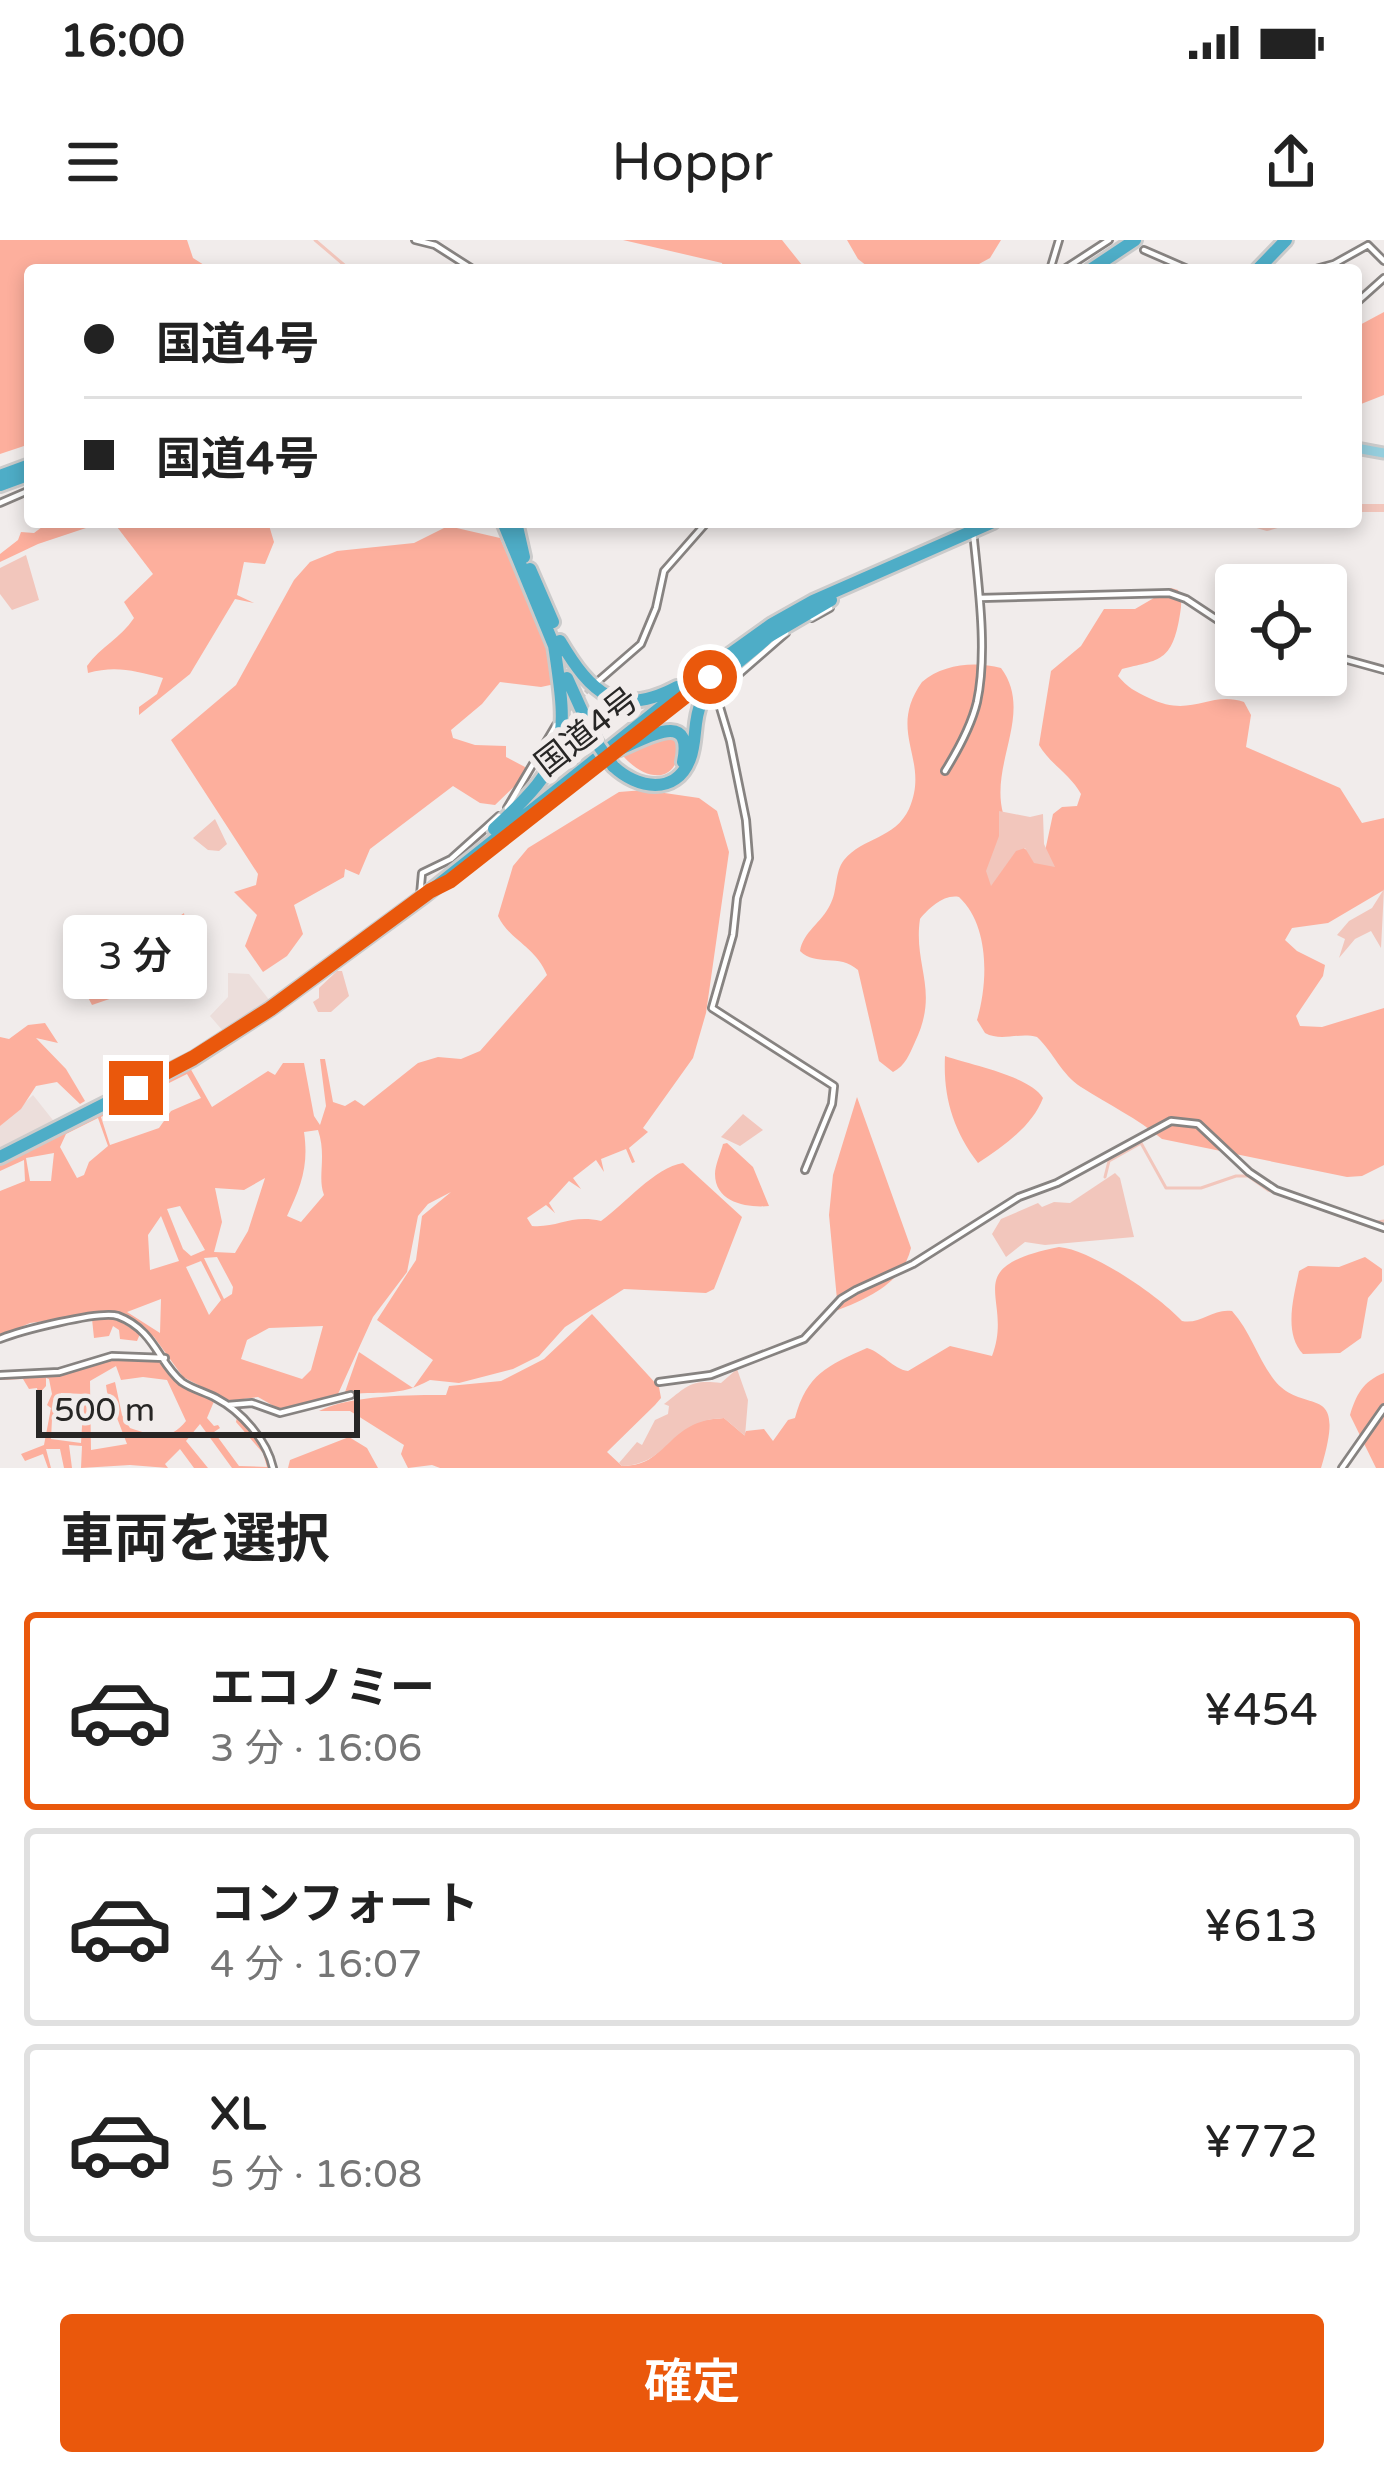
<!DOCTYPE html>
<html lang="ja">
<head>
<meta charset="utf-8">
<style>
	:root { --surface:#fff; --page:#f2f2f2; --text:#222; --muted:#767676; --line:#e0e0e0; --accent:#ea580c }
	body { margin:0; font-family:"Varela Round","Noto Sans JP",sans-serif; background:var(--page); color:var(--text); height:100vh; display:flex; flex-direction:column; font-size:45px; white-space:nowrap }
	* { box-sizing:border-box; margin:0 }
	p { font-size:39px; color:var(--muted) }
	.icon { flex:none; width:66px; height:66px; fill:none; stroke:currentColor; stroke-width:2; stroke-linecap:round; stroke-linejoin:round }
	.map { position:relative; height:1228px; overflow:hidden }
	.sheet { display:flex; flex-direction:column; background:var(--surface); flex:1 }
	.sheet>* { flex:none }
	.banner { position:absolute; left:24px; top:24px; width:1338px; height:264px; border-radius:12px; box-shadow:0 6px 18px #0003; display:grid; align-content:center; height:264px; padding:0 60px; background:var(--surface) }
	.controls { position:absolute; left:1215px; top:324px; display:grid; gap:24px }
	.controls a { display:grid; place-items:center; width:132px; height:132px; border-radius:12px; background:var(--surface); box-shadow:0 6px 18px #0003; font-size:60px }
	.scale { position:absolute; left:36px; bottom:30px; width:324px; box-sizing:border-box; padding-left:12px; border:6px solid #272625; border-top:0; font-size:33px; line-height:42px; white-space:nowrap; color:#272625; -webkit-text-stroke:9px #f1eceb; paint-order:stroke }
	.end { position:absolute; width:54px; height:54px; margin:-27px; border:15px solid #ea580c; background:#fff; box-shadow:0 0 0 6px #fff }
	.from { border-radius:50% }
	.bubble { position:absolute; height:84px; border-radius:12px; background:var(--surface); box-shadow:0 6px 18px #0003; font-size:39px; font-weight:600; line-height:84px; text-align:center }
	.banner b { display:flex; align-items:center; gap:42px; height:114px; font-size:45px }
	.banner b+b { border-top:3px solid var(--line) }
	.banner i { width:30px; height:30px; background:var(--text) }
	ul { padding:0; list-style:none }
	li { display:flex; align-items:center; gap:36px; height:198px; margin:0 24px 18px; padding:0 36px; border:6px solid var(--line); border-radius:12px }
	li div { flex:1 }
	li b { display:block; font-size:45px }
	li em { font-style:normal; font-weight:600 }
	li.on { border-color:var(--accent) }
	li>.icon { width:108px; height:108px; stroke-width:1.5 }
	h2 { padding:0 60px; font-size:54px; line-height:144px }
	.button { display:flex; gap:24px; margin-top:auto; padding:24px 60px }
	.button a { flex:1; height:138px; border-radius:12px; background:var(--accent); color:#fff; font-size:48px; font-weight:600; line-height:138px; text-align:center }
	.status { display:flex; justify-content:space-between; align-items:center; height:84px; padding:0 60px; background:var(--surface); direction:ltr }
	.status svg { height:33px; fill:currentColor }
	header { display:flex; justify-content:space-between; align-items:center; height:156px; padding:0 60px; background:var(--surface); font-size:54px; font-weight:600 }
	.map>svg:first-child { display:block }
	.built { fill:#ecdedb }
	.green { fill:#fdaf9d; fill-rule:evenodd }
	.water { fill:#f2c6bc }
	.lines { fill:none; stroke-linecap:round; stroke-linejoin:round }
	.stream { stroke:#f2c6bc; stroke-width:3 }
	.river { stroke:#f2c6bc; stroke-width:8 }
	.street-tunnel { stroke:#c9c4c3; stroke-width:4.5; stroke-dasharray:4.5 2; stroke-linecap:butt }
	.street-casing { stroke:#878381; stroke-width:10 }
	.primary-casing { stroke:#cbcbcb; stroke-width:15 }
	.highway-casing { stroke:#cbcbcb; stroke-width:18 }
	.street { stroke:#fff; stroke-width:4.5 }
	.primary { stroke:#95cedd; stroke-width:9 }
	.highway { stroke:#4eadc7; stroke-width:12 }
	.highway-bridge-casing { stroke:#cbcbcb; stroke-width:18; stroke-linecap:butt }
	.highway-bridge { stroke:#4eadc7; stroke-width:12 }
	.route { stroke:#ea580c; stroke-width:15 }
	.labels { text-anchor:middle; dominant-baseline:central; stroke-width:12; stroke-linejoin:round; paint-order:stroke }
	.street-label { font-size:33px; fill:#272625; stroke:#f1eceb }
</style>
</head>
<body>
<div class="status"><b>16:00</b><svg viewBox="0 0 49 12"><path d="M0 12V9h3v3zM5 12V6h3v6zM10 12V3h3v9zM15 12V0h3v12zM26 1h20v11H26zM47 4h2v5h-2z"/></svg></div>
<header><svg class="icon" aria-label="menu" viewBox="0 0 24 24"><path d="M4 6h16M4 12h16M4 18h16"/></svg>Hoppr<svg class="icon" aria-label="share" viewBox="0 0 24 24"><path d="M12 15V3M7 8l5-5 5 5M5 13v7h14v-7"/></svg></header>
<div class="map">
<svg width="1384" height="1228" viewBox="0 0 1384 1228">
	<rect width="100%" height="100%" fill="#f1eceb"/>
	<!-- built -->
	<path class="built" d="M228,733L249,734L270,761L223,791L210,776L228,757Z
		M33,855L56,884L0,913V886Z"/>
	<!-- green -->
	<path class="green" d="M0,0H187L193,18L212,30H30V156L25,171L30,179V204L0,214Z
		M623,0H782L806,30H724L722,23Z
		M847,0H1001L990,18L968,30H872L858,19Z
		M1384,72V155L1356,166V87Z
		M41,282H50L54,288L73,282H268L274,302L265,324L244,322L237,355L254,363L235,359L190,434L139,475V467L157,454L163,438C135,431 116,425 88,433L87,426C100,407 121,398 134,378L124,362L153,334L114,283L104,282L38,304L0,322V314L18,300L21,292L34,293L42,287Z
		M448,286L500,298L541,389L560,418L555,444L541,447L500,442L482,464L451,490L453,498L475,505L506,506V517L525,527L526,535L495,565L480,563L453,546L370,609L359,635L345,629L344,637L294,665L303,694L287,716L263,732L245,706L257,675L234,652L256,645L258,634L171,500L236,445L294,340L310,322L337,311L414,303Z
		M1171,348L1178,350C1183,362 1181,368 1179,380C1171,423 1157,420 1122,429L1118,436C1127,447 1136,452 1149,458C1192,479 1209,450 1244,462L1251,475L1246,507L1340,548L1362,583L1384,578V650L1328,683L1292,688L1285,700L1297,711L1325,725L1323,736L1296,776L1300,786L1322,787L1384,768V925L1362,936L1347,937L1162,899C1137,878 1109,865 1081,847C1061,834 1054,813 1037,797C1019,792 1001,802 985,793L977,780C988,743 990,686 959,657C944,654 929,668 920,679C913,726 940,750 915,802C909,815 906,825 893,832L879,821L858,730C839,713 816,727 800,711C803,692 822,682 830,665C838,651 834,633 844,620C863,597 895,599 909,569C931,519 886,493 922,442C943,424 975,421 1001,428C1039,479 975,538 1013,595C1021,608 1029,614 1044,616L1053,574L1062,567L1077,566L1081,554C1070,534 1050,524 1039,505L1051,431L1081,406L1104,369H1135Z
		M662,493L679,500C681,544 648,544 623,516L642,500Z
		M644,550L699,558L717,571L729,612L706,773L693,818L643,888L648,892L629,908L635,922L632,923L626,909L601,919L604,932L596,920L573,938L581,949L569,941L549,963L555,973L546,965L527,978L532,986C558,988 571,974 601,981C624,965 655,927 683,923L742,977L714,1049L706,1053L624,1049L565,1087L539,1116L513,1129L459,1143L430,1140C398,1158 379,1150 344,1155L359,1112L413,1148L433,1120L377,1080L416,1020L422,976L451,952L428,964L418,976L407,1032L373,1077L338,1154L279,1169L258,1157L229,1161L183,1137L154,1097L115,1071L30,1083L0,1096V951L25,941L24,920L0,931V922L189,826L212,867L268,831L275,835L283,823H304L314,876L320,885L326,866L320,819H325L333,862L345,866L355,860L364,866L418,823L438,817L461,819L480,811L547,735C535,706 509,700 498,676L513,626L528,608L619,552ZM187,834L201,858L171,871L159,888L110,905L101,877ZM98,878L108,906L89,922L84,935L77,938L60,907L66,894ZM318,890C327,916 317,937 324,955L301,982L287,976C301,946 309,926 304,892ZM54,913L51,941H30L26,918ZM265,938L248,991L235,1013L214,1012L222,982L215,948L244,950ZM180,966L205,1010L191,1016L183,1009L167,969ZM161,976L179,1021L150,1030L148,995ZM217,1017L233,1047L232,1054L224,1059L204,1018ZM201,1021L221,1060L209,1075L186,1027ZM161,1059L160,1093L127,1072ZM323,1086L311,1130L302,1139L241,1119L247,1100L269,1088Z
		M184,673L187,692L169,702L177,706L185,733L92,765L80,742V726L98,718L93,711L164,687Z
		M45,783L58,803L36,798L66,829L85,861L80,864L57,842L36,846L21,869L0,886V797L9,799L28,785Z
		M945,816C971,825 1030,836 1043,858C1032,887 1003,906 978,923C953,890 943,857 945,816Z
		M857,857L911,1008C903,1042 869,1058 838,1070L829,975L833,935Z
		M727,903L753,927L769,966C748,968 715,963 715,934C715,925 721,912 723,904Z
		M1059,1007C1092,1010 1159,1056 1182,1081C1200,1085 1213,1068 1232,1071C1250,1091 1257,1116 1272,1137C1302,1180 1349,1135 1321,1228H440L432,1225L408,1228L401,1214L404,1205L350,1171H319C350,1155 412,1155 446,1155L449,1146L501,1141L544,1119L592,1074L659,1147L661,1158L655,1165L607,1212L622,1226C662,1225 658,1202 686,1186C696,1180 712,1179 724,1178L744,1195L746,1191L764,1189L773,1201L788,1180L795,1178C807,1134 827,1126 867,1108C883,1113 893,1129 908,1131L950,1106L992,1116C1015,1057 955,1028 1059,1007Z
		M1365,1017L1382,1029V1041L1368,1058L1361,1098L1340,1113L1303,1114C1283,1093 1294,1056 1299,1031L1308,1026L1339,1027Z
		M113,1077L140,1094L137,1101L120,1099L119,1090L113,1086L109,1096L94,1098L92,1079Z
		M118,1118L165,1120L180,1143L215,1159L207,1178L214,1186L218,1185L220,1188L214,1192L239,1226L267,1227L263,1213L236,1182L237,1177L262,1203L272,1228H232L200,1184L186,1201L208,1228H194L180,1209L165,1224L168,1228L130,1225L81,1228L82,1206L69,1205L72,1228H64L60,1209H46L51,1228H48L43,1214L25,1221L21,1214L44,1205L51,1168L47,1165L52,1154L49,1139L46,1138V1146L38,1155L37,1148L29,1149L23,1139L0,1140V1136L59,1133ZM116,1126L121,1140L143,1137L167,1140L186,1181C169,1202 154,1196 130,1188L122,1175L115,1142L106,1145L107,1152L127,1204L91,1210L90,1141ZM61,1153L84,1154L81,1203L51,1199L52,1179Z
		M1384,1133V1228H1376L1350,1175C1356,1155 1363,1141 1384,1133Z
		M349,1197L367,1208L378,1228H288L290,1220Z"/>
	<!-- water -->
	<path class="water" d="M26,315L39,360L12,370L0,354V328Z
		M999,571L1030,577L1043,574L1044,604L1055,627L1034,623L1025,608L1016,611L991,646L986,631L999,596Z
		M215,579L227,604L219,611L208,610L193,598Z
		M1384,649L1381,708L1371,691L1355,699L1339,718L1345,699L1337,695L1349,681L1372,668Z
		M337,731H342L349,756L331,772H318L313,762L319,758V748Z
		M743,874L763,890L740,906L721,897Z
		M1115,933L1120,938L1134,997L1045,1005L1025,1002L1006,1017L992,994L1001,979L1038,963L1042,967L1054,962L1070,963Z
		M737,1129L748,1160L745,1196L724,1178C665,1181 672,1224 622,1226L619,1223L637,1202L642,1205L655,1180L668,1174L669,1166L664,1164C687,1147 689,1139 721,1143Z"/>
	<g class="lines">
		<!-- stream -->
		<path class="stream" d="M315,0L350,30
			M1105,937L1109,921L1141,903L1166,948H1201L1236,936H1248L1268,950L1374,988
			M1377,982L1384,981"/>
		<!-- river -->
		<path class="river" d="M1356,268H1384
			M1250,282L1267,287L1284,282"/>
		<!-- street-tunnel -->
		<path class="street-tunnel" d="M563,476L593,445"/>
		<defs>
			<path id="street" d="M415,0L435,5L474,30
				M1144,10L1190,30
				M1050,30L1059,0
				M1063,30L1109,0
				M1312,30L1334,24L1368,5L1384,21
				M1356,63L1384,38
				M29,242L30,245
				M0,263L30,250
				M980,358L1169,353L1186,359L1236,392
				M812,378L830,368
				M786,393L716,454L730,501L746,580L749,618L737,658L733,695L712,768L834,846L832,864L805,930
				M1326,414L1384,430
				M596,443L641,404L656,368L664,331L707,282
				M945,531C958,510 971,487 977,462C988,411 978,343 973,291
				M507,568L556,485
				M420,656L422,633L451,619L499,576
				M0,1099C19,1091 100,1070 118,1076C155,1090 159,1124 182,1142C192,1149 205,1152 216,1158C241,1171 267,1200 273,1228
				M0,1135L59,1132L112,1116L165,1118
				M659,1142L711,1135L804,1099L841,1059L856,1050L913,1024L1019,957L1057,943L1171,881L1198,884L1249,932L1276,950L1384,988
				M228,1165L252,1163L280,1173L351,1155
				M1342,1228L1384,1168"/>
			<path id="primary" d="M1356,208L1384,213"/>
			<path id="highway" d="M1090,30L1135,0
				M1257,30L1286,0
				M0,236L30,225
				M0,245L30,234
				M503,282L557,413
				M516,282L524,317
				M530,329L553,382
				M560,401C591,453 617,479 677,447
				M761,401L831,360
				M567,438L596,502
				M617,510C637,504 695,464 683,522
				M613,526C637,549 676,556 690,519C697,501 693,481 701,463C714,436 747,418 768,397
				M494,589C569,519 569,504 554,405
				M0,917L193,819L270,769L424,656L705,432L772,384L813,361L993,282"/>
		</defs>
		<!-- street casing -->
		<use href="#street" class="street-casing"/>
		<!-- primary casing -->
		<use href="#primary" class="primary-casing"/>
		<!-- highway casing -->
		<use href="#highway" class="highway-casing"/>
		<!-- street -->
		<use href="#street" class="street"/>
		<!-- primary -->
		<use href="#primary" class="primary"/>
		<!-- highway -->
		<use href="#highway" class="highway"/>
		<defs>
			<path id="highway-bridge" d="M596,502L613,526"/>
		</defs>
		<!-- highway-bridge casing -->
		<use href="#highway-bridge" class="highway-bridge-casing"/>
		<!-- highway-bridge -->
		<use href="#highway-bridge" class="highway-bridge"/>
	</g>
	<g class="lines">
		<!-- route -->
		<path class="route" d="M136,848L193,818L270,769L430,651L450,641L710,437"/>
	</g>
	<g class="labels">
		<!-- street labels -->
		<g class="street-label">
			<text transform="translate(587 492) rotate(-38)">国道4号</text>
		</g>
	</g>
</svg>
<div class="controls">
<a><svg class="icon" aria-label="locate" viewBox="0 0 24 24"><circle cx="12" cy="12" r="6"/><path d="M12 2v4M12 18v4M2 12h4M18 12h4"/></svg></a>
</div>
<div class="scale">500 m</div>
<i class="end from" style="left:710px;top:437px"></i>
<i class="end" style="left:136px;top:848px"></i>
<div class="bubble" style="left:63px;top:675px;width:144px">3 分</div>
<div class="banner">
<b><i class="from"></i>国道4号</b>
<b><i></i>国道4号</b>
</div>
</div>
<section class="sheet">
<h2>車両を選択</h2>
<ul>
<li class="on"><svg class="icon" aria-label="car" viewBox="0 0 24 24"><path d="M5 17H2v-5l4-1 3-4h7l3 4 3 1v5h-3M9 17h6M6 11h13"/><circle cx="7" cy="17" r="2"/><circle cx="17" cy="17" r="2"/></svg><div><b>エコノミー</b><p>3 分 · 16:06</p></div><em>¥454</em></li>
<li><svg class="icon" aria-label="car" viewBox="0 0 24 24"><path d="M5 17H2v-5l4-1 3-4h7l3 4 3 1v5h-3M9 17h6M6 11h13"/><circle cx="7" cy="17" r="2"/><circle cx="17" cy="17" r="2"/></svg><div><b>コンフォート</b><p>4 分 · 16:07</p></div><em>¥613</em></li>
<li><svg class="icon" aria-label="car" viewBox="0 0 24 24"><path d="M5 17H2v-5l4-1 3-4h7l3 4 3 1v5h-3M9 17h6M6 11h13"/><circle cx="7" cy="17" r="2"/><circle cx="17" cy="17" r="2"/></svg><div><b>XL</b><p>5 分 · 16:08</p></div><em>¥772</em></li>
</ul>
<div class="button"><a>確定</a></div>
</section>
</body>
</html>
